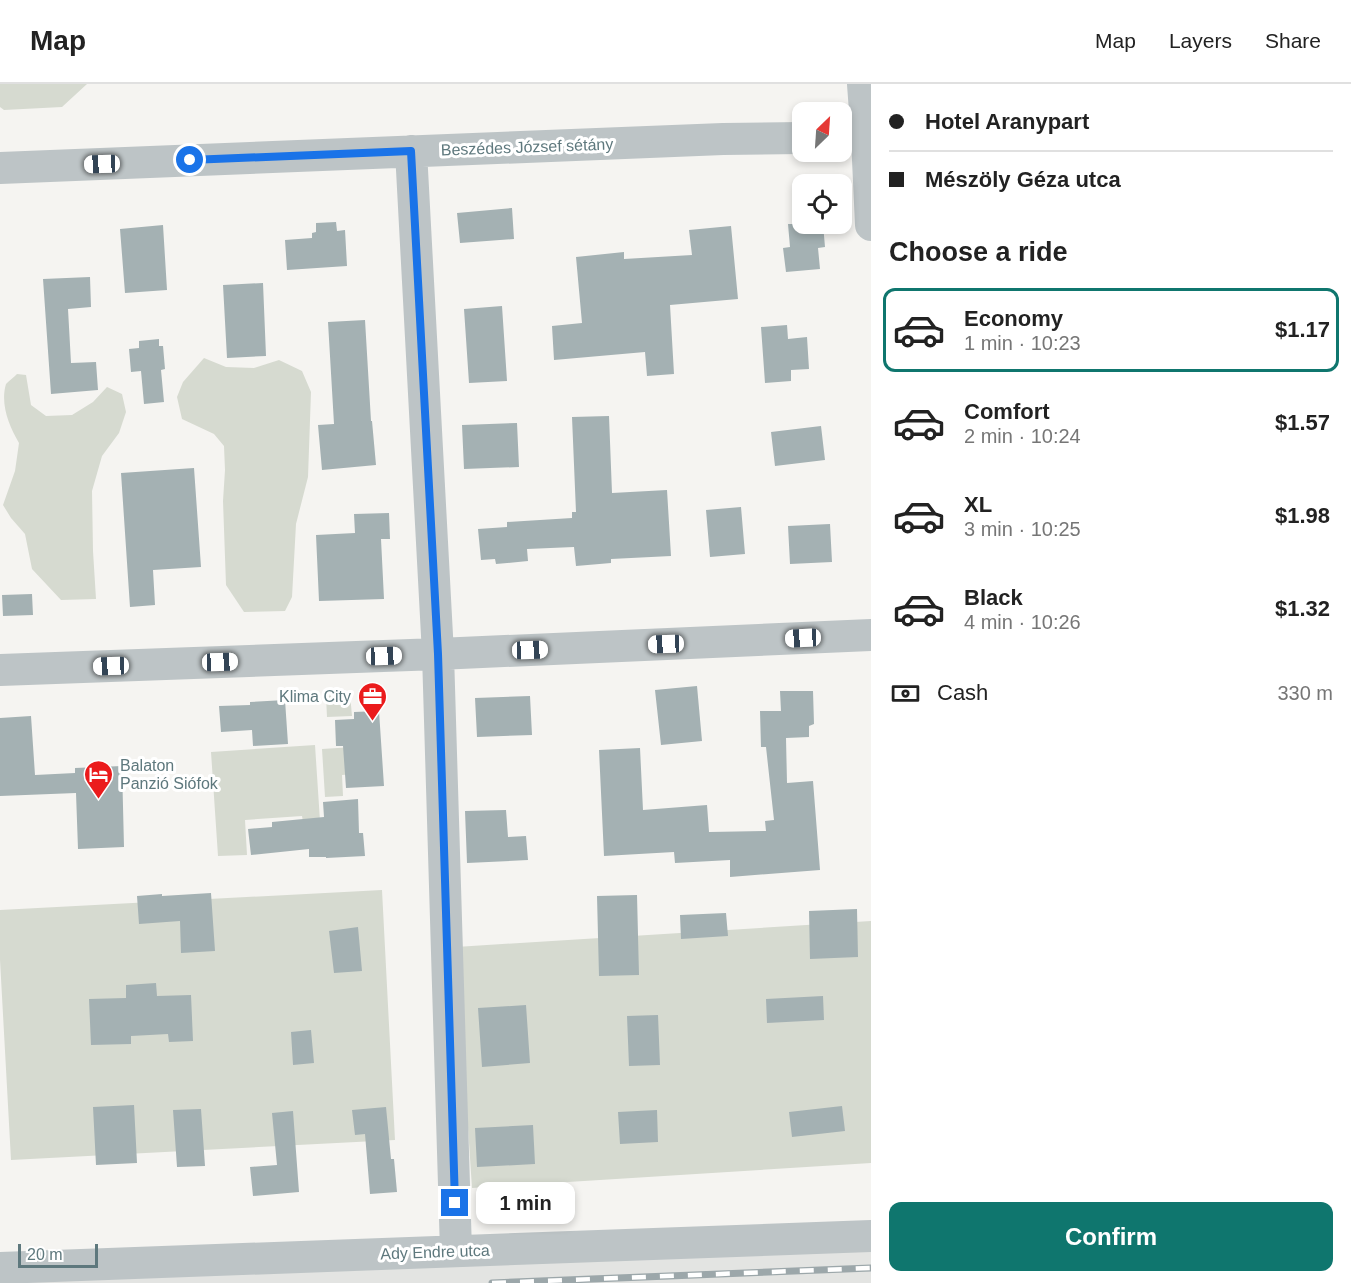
<!DOCTYPE html>
<html lang="en">
<head>
<meta charset="utf-8">
<style>
	:root { --surface:#fff; --page:#f6f6f6; --text:#222; --muted:#767676; --line:#e0e0e0; --accent:#0f766e }
	body { margin:0; font-family:Arial,sans-serif; background:var(--page); color:var(--text); height:100vh; display:flex; flex-direction:column; font-size:22px; white-space:nowrap }
	* { box-sizing:border-box; margin:0 }
	p { font-size:20px; color:var(--muted) }
	.icon { flex:none; width:33px; height:33px; fill:none; stroke:currentColor; stroke-width:2; stroke-linecap:round; stroke-linejoin:round }
	.map { position:relative; flex:1; overflow:hidden }
	.side { display:flex; flex-direction:column; background:var(--surface); width:480px }
	.side>* { flex:none }
	.guide { display:grid; align-content:center; height:132px; padding:0 18px; background:var(--surface) }
	.needle { width:39px; rotate:25deg }
	.fabs { position:absolute; left:792px; top:18px; display:grid; gap:12px }
	.fabs a { display:grid; place-items:center; width:60px; height:60px; border-radius:12px; background:var(--surface); box-shadow:0 3px 9px #0003; font-size:30px }
	.scale { position:absolute; left:18px; bottom:15px; width:80px; box-sizing:border-box; padding-left:6px; border:3px solid #5e787d; border-top:0; font-size:16px; line-height:21px; white-space:nowrap; color:#5e787d; -webkit-text-stroke:4px #fff; paint-order:stroke }
	.end { position:absolute; width:27px; height:27px; margin:-14px; border:8px solid #1a73e8; background:#fff; box-shadow:0 0 0 3px #fff }
	.from { border-radius:50% }
	.bubble { position:absolute; height:42px; border-radius:12px; background:var(--surface); box-shadow:0 3px 9px #0003; font-size:20px; font-weight:800; line-height:42px; text-align:center }
	.car { position:absolute; width:18px; height:36px; margin:-18px -9px; border-radius:8px; box-shadow:0 0 4px 2px #0007; background:linear-gradient(#fff 24%,#345 0 40%,#fff 0 76%,#345 0 86%,#fff 0) }
	.guide b { display:flex; align-items:center; gap:21px; height:57px; font-size:22px }
	.guide b+b { border-top:2px solid var(--line) }
	.guide i { width:15px; height:15px; background:var(--text) }
	ul { padding:0; list-style:none }
	li { display:flex; align-items:center; gap:18px; height:84px; margin:0 12px 9px; padding:0 6px; border:3px solid transparent; border-radius:12px }
	li div { flex:1 }
	li b { display:block; font-size:22px }
	li em { font-style:normal; font-weight:800 }
	li.active { border-color:var(--accent) }
	li>.icon { width:54px; height:54px; stroke-width:1.5 }
	h2 { padding:0 18px; font-size:27px; line-height:72px }
	.pay { display:flex; align-items:center; gap:15px; height:66px; padding:0 18px; font-size:22px }
	.pay p { margin-inline-start:auto }
	.cta { display:flex; gap:12px; margin-top:auto; padding:12px 18px }
	.cta a { flex:1; height:69px; border-radius:12px; background:var(--accent); color:#fff; font-size:24px; font-weight:800; line-height:69px; text-align:center }
	header { display:flex; align-items:center; gap:36px; box-sizing:border-box; height:84px; padding:0 30px; background:var(--surface); border-bottom:2px solid var(--line) }
	header strong { font-size:28px }
	nav { display:flex; gap:33px; margin-inline-start:auto; font-size:21px }
	main { display:flex; flex:1; min-height:0 }
	.map>svg:first-child { display:block }
	.built { fill:#e3e4e2 }
	.green { fill:#d6dad0 }
	.building { fill:#a4b1b3 }
	.lines { fill:none; stroke-linecap:round; stroke-linejoin:round }
	.minor { stroke:#bdc4c6; stroke-width:32 }
	.rail-casing { stroke:#9ca7aa; stroke-width:7 }
	.rail { stroke:#fff; stroke-width:4.5; stroke-dasharray:14; stroke-linecap:butt }
	.route { stroke:#1a73e8; stroke-width:8 }
	.labels { text-anchor:middle; dominant-baseline:central; stroke-width:6; stroke-linejoin:round; paint-order:stroke }
	.street-label { font-size:16px; fill:#5e787d; stroke:#fff }
	.poi-label { font-size:16px; fill:#5e787d; stroke:#fff; text-anchor:end }
</style>
</head>
<body>
<header>
<strong>Map</strong>
<nav><a>Map</a><a>Layers</a><a>Share</a></nav>
</header>
<main>
<div class="map">
<svg width="871" height="1199" viewBox="0 0 871 1199">
	<rect width="100%" height="100%" fill="#f5f4f1"/>
	<!-- built -->
	<path class="built" d="M871,1138V1199H0Z"/>
	<!-- green -->
	<path class="green" d="M0,0H87L62,23L4,26L0,23Z
		M204,274L226,283L254,284L279,276L302,287L311,308L308,393L296,440L292,513L285,527L244,528L226,501L223,417L225,386L224,362L214,350L182,335L177,313L183,298Z
		M17,290L26,291L31,321L46,332L72,331L93,318L107,303L122,310L126,328L119,349L102,372L92,407L93,467L96,515L61,516L32,485L25,450L11,434L3,421L15,387L19,359C9,342 0,320 6,300C9,297 14,293 17,290Z
		M350,610L352,632L327,633L326,612Z
		M315,661L320,737L303,738L302,732L245,736L247,771L218,772L211,668Z
		M353,663L354,690L342,691L343,712L325,713L322,665Z
		M382,806L395,1056L11,1076L0,876V826Z
		M871,837V1079L472,1104L456,863Z"/>
	<!-- building -->
	<path class="building" d="M512,124L514,155L460,159L457,129Z
		M336,138L337,147L345,146L347,182L287,186L285,156L312,154V149L316,148V139Z
		M788,140H823L825,163L818,164L820,185L786,188L783,164L790,163Z
		M163,141L167,206L125,209L120,145Z
		M731,142L738,215L670,221L674,290L647,292L645,268L554,276L552,242L582,239L576,173L624,168V175L692,171L689,146Z
		M90,193L91,223L68,225L71,279L96,278L98,306L51,310L43,195Z
		M263,199L266,272L227,274L223,201Z
		M502,222L507,297L469,299L464,225Z
		M365,236L371,337H372L376,381L322,386L318,341L334,340L328,238Z
		M787,241L788,255L807,253L809,285L791,286V297L765,299L761,243Z
		M159,255V262H163L165,285L161,286L164,318L144,320L141,287L131,288L129,265L139,264V257Z
		M609,332L612,409L667,406L671,472L611,475V479L576,482L574,463L527,465L528,477L496,480L495,475L481,476L478,445L507,443V438L572,434V428H576L572,333Z
		M517,339L519,383L464,385L462,341Z
		M821,342L825,376L775,382L771,348Z
		M194,384L201,483L153,486L155,521L130,523L121,389Z
		M741,423L745,470L710,473L706,426Z
		M389,429L390,455H381L384,515L319,517L316,451L355,449L354,430Z
		M830,440L832,478L790,480L788,442Z
		M32,510L33,531L3,532L2,511Z
		M697,602L702,657L661,661L655,606Z
		M780,607H813L814,640L809,642V653L786,654L787,699L813,697L820,786L730,793V776L675,779L674,768L604,772L599,666L640,664L643,726L707,721L709,748L766,747L765,737L774,736L766,663H761L760,627H781Z
		M530,612L532,651L477,653L475,614Z
		M285,616L288,660L253,662L252,646L221,648L219,622L250,621V618Z
		M379,627L384,702L346,704L343,662H336L335,636L354,635V628Z
		M31,632L35,691L75,689V684L122,682L124,763L78,765L76,709L0,712V634Z
		M358,715L359,749H363L365,772L326,774V773H309V765L251,771L248,745L272,743V738L324,733L323,718Z
		M506,726L508,753L526,752L528,776L467,779L465,727Z
		M211,809L215,867L181,869L180,837L139,840L137,812L162,810V812Z
		M637,811L639,891L599,892L597,812Z
		M857,825L858,873L810,875L809,827Z
		M726,829L728,852L681,855L680,831Z
		M358,843L362,887L334,889L329,847Z
		M156,899L157,912L191,911L193,957L169,958L168,950L131,952V960L91,961L89,915L126,914V901Z
		M823,912L824,936L767,939L766,915Z
		M526,921L530,979L482,983L478,924Z
		M658,931L660,981L629,982L627,932Z
		M311,946L314,979L293,981L291,948Z
		M134,1021L137,1079L96,1081L93,1023Z
		M842,1022L845,1047L792,1053L789,1028Z
		M386,1023L391,1075H394L397,1108L370,1110L365,1050L355,1051L352,1026Z
		M201,1025L205,1082L177,1083L173,1026Z
		M657,1026L658,1058L620,1060L618,1028Z
		M293,1027L299,1108L253,1112L250,1083L277,1081L272,1029Z
		M533,1041L535,1080L477,1083L475,1044Z"/>
	<g class="lines">
		<!-- minor -->
		<path class="minor" d="M863,0L867,54L871,141
			M411,67L438,570L456,1167
			M0,84L723,55L802,54
			M0,586L438,570L871,551
			M0,1184L871,1152"/>
		<defs>
			<path id="rail" d="M492,1199L871,1184"/>
		</defs>
		<!-- rail casing -->
		<use href="#rail" class="rail-casing"/>
		<!-- rail -->
		<use href="#rail" class="rail"/>
	</g>
	<g class="lines">
		<!-- route -->
		<path class="route" d="M190,76L411,67L438,570L455,1119"/>
	</g>
	<!-- icons -->
	<defs>
		<symbol id="office-pin" viewBox="-11 -11 22 30"><path d="M0 17L-7.5 6A9.5 9.5 0 1 1 7.5 6Z" fill="#eb1b1c" stroke="#fff"/><path d="M-6-3h4V-5.5h4V-3h4V5H-6ZM-1-4.5V-3h2v-1.5ZM-6 0V1H6V0Z" fill="#fff"/></symbol>
		<symbol id="hotel-pin" viewBox="-11 -11 22 30"><path d="M0 17L-7.5 6A9.5 9.5 0 1 1 7.5 6Z" fill="#eb1b1c" stroke="#fff"/><path d="M-6-4.5h1.5V1H6V5H4.5V3h-9V5H-6ZM-4 0a1.8 1.8 0 1 1 3.6 0ZM.5 0V-2.5h3Q6-2.5 6 0Z" fill="#fff"/></symbol>
	</defs>
	<g fill-rule="evenodd">
		<use href="#office-pin" x="356" y="596" width="33" height="45"/>
		<use href="#hotel-pin" x="82" y="674" width="33" height="45"/>
	</g>
	<g class="labels">
		<!-- street labels -->
		<g class="street-label">
			<text transform="translate(527 63) rotate(-2)">Beszédes József sétány</text>
			<text transform="translate(435 1168) rotate(-2)">Ady Endre utca</text>
		</g>
		<!-- poi labels -->
		<g class="poi-label">
			<text x="351" y="612">Klima City</text>
			<text x="120" y="681" text-anchor="start">Balaton<tspan x="120" dy="18">Panzió Siófok</tspan></text>
		</g>
	</g>
</svg>
<div class="fabs">
<a><svg class="needle" viewBox="-14 -14 28 28"><path d="M0-13l5 13h-10z" fill="#e53935"/><path d="M0 13l5-13h-10z" fill="#767676"/></svg></a>
<a><svg class="icon" aria-label="locate" viewBox="0 0 24 24"><circle cx="12" cy="12" r="6"/><path d="M12 2v4M12 18v4M2 12h4M18 12h4"/></svg></a>
</div>
<div class="scale">20 m</div>
<i class="end from" style="left:190px;top:76px"></i>
<i class="end" style="left:455px;top:1119px"></i>
<div class="bubble" style="left:476px;top:1098px;width:99px">1 min</div>
<i class="car" style="left:102px;top:80px;rotate:268deg"></i>
<i class="car" style="left:803px;top:554px;rotate:267deg"></i>
<i class="car" style="left:666px;top:560px;rotate:268deg"></i>
<i class="car" style="left:530px;top:566px;rotate:88deg"></i>
<i class="car" style="left:384px;top:572px;rotate:88deg"></i>
<i class="car" style="left:220px;top:578px;rotate:88deg"></i>
<i class="car" style="left:111px;top:582px;rotate:268deg"></i>
</div>
<section class="side">
<div class="guide">
<b><i class="from"></i>Hotel Aranypart</b>
<b><i></i>Mészöly Géza utca</b>
</div>
<h2>Choose a ride</h2>
<ul>
<li class="active"><svg class="icon" aria-label="car" viewBox="0 0 24 24"><path d="M5 17H2v-5l4-1 3-4h7l3 4 3 1v5h-3M9 17h6M6 11h13"/><circle cx="7" cy="17" r="2"/><circle cx="17" cy="17" r="2"/></svg><div><b>Economy</b><p>1 min · 10:23</p></div><em>$1.17</em></li>
<li><svg class="icon" aria-label="car" viewBox="0 0 24 24"><path d="M5 17H2v-5l4-1 3-4h7l3 4 3 1v5h-3M9 17h6M6 11h13"/><circle cx="7" cy="17" r="2"/><circle cx="17" cy="17" r="2"/></svg><div><b>Comfort</b><p>2 min · 10:24</p></div><em>$1.57</em></li>
<li><svg class="icon" aria-label="car" viewBox="0 0 24 24"><path d="M5 17H2v-5l4-1 3-4h7l3 4 3 1v5h-3M9 17h6M6 11h13"/><circle cx="7" cy="17" r="2"/><circle cx="17" cy="17" r="2"/></svg><div><b>XL</b><p>3 min · 10:25</p></div><em>$1.98</em></li>
<li><svg class="icon" aria-label="car" viewBox="0 0 24 24"><path d="M5 17H2v-5l4-1 3-4h7l3 4 3 1v5h-3M9 17h6M6 11h13"/><circle cx="7" cy="17" r="2"/><circle cx="17" cy="17" r="2"/></svg><div><b>Black</b><p>4 min · 10:26</p></div><em>$1.32</em></li>
</ul>
<div class="pay"><svg class="icon" aria-label="cash" viewBox="0 0 24 24"><path d="M3 7h18v10H3z"/><circle cx="12" cy="12" r="2"/></svg>Cash<p>330 m</p></div>
<div class="cta"><a>Confirm</a></div>
</section>
</main>
</body>
</html>
